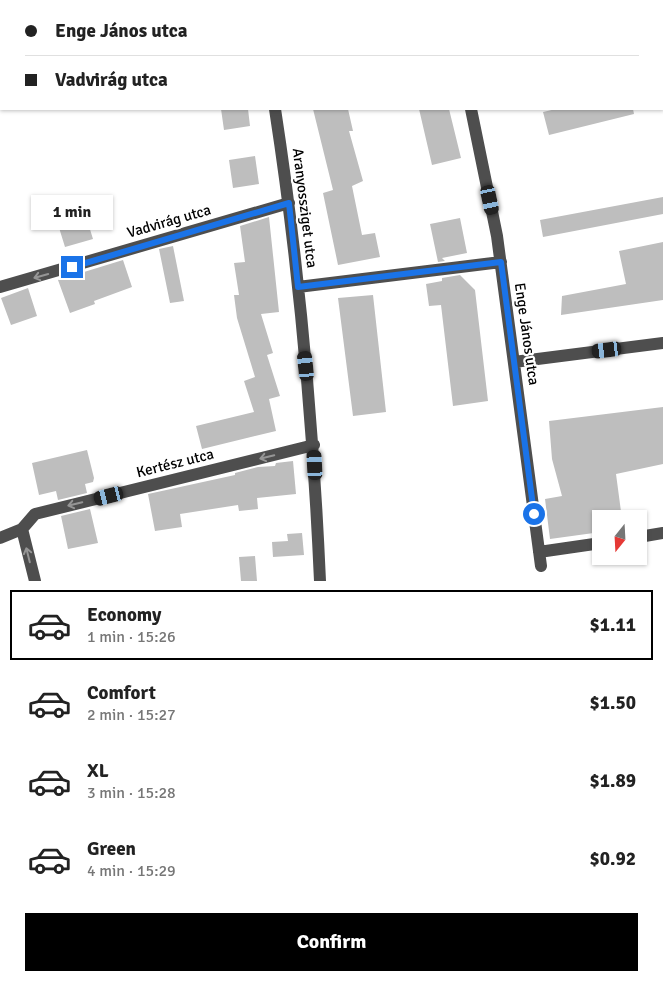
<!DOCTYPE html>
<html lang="en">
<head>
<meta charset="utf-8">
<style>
	:root { --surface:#fff; --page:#f6f6f6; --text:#222; --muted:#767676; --line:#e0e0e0; --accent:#000 }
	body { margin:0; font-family:Signika,sans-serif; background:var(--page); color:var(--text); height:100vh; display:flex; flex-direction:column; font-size:19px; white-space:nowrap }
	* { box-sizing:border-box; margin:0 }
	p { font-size:16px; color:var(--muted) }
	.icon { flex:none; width:28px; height:28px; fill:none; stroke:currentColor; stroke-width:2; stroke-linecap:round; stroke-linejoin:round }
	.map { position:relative; height:581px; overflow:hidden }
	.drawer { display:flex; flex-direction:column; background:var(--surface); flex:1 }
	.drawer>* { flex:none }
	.banner { position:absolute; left:0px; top:0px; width:664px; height:110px; box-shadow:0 1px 4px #0004; display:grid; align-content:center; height:110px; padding:0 25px; background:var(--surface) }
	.needle { width:32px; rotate:198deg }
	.controls { position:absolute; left:592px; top:510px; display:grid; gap:10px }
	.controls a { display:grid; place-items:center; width:55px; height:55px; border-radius:0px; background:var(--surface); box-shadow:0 1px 4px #0004; font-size:25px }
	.end { position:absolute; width:22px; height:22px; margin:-11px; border:6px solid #1a73e8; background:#fff; box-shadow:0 0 0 2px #fff }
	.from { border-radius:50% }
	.bubble { position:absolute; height:35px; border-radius:0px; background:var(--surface); box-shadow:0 1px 4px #0004; font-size:16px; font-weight:700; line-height:35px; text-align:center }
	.car { position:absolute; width:15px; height:30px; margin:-15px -8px; border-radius:6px; box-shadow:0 0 4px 1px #0007; background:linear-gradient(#222 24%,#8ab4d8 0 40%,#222 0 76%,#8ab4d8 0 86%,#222 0) }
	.banner b { display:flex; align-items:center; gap:18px; height:48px; font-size:19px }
	.banner b+b { border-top:1px solid var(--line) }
	.banner i { width:12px; height:12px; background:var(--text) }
	ul { padding:9px 0 0; list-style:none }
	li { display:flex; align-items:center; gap:15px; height:70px; margin:0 10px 8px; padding:0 15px; border:2px solid transparent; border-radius:0px }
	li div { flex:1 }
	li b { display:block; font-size:19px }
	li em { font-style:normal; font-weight:700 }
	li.on { border-color:var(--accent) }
	li>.icon { width:45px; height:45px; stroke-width:1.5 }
	.cta { display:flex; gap:10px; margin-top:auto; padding:10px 25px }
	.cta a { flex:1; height:58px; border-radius:0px; background:var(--accent); color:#fff; font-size:20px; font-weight:700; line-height:58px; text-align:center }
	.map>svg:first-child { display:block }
	.building { fill:#bebebe }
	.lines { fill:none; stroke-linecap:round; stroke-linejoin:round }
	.minor { stroke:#4e4e4e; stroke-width:12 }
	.oneway { stroke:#959595 }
	.route { stroke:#1a73e8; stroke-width:6 }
	.labels { text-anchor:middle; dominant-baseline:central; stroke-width:4.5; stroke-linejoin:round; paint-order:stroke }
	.street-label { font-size:15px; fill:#000; stroke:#fff }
</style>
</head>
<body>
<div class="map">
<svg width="663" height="581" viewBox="0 0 663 581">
	<rect width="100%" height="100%" fill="#fff"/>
	<!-- building -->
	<path class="building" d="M221,109H248L250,126L224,130Z
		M313,109H348L353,131H349L363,181L352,186L362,235L375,233L380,257L338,265L323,193L333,190Z
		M419,109H449L461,158L432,165Z
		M556,109H633L634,114L549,135L543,112Z
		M255,156L259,184L233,188L229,160Z
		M663,197V214L543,237L540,220Z
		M84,210L93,239L65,247L56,218Z
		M269,217L279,312L261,314L273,353L267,355L280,396L269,399L276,431L202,449L196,426L254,412L244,381L255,377L237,318L234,295H239L234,263L245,262L240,226Z
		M460,218L467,253L442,258L445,261L438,262L430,224Z
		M663,242V300L561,315L562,296L626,284L619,251Z
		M173,246L184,301L170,303L159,249Z
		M123,260L132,287L94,301L95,304L70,313L58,280Z
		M460,275L475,290L488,401L453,406L441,305L429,306L426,284L442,281V278Z
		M28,288L37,316L11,325L1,298Z
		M373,295L386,412L353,416L338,298Z
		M663,407V464L616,474L622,519H601V532L550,539L545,499L562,496L552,459L549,421Z
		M87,450L94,478L93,482L85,484L87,493L58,500L56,491L39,495L32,463Z
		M293,461L296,494L257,498L258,509L239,511L238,505L180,514L182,527L155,531L148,494L235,475V473L258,467L275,466L276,463Z
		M90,509L98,543L68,549L61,516Z
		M302,533L304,555L273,557L272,542L288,541L287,534Z
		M255,556L257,581H241L239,557Z"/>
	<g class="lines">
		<!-- minor -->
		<path class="minor" d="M252,0V1
			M449,0V1
			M275,109C299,265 313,423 320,581
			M471,109L497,236L541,566
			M0,287L289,203
			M298,287L501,262
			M514,362L663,343
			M22,529L35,581
			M639,537L663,533
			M0,538L22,529L35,514L314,445
			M539,552L601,543"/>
	</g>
	<!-- one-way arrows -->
	<defs><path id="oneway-shaft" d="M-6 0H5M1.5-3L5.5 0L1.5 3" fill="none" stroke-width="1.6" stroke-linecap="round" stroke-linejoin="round" transform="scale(1.25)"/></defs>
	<g class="oneway">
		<use href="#oneway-shaft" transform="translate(41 276) rotate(164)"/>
		<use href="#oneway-shaft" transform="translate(267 457) rotate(166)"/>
		<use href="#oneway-shaft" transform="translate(75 504) rotate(166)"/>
		<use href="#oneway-shaft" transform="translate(28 555) rotate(-104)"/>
	</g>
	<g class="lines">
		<!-- route -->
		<path class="route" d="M72,267L289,203L298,287L501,262L534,514"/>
	</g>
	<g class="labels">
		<!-- street labels -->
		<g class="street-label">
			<text transform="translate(305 208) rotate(83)">Aranyossziget utca</text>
			<text transform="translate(169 221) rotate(-16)">Vadvirág utca</text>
			<text transform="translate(527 334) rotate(82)">Enge János utca</text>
			<text transform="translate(175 463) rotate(-14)">Kertész utca</text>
		</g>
	</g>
</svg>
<div class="controls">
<a><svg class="needle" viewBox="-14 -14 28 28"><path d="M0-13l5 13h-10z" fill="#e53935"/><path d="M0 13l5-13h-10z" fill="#767676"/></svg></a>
</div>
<i class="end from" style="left:534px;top:514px"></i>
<i class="end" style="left:72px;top:267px"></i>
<div class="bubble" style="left:31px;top:195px;width:82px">1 min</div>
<i class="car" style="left:490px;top:200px;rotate:168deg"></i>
<i class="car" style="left:607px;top:350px;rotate:263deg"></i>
<i class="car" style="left:306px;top:366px;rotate:354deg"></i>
<i class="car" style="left:315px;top:465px;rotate:357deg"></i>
<i class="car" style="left:109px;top:496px;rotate:256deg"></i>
<div class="banner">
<b><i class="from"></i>Enge János utca</b>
<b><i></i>Vadvirág utca</b>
</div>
</div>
<section class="drawer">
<ul>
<li class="on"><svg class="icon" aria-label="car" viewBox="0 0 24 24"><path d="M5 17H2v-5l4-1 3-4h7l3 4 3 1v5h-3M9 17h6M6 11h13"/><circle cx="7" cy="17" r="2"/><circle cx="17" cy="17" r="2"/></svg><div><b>Economy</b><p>1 min · 15:26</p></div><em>$1.11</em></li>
<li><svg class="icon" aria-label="car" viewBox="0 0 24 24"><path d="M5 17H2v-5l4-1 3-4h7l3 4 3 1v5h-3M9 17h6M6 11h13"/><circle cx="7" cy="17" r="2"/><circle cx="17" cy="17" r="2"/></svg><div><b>Comfort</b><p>2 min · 15:27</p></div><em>$1.50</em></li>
<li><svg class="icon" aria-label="car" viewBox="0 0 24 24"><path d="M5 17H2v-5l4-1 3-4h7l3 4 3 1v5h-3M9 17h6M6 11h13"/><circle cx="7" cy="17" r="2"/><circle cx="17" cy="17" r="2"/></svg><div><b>XL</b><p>3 min · 15:28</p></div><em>$1.89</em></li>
<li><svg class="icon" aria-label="car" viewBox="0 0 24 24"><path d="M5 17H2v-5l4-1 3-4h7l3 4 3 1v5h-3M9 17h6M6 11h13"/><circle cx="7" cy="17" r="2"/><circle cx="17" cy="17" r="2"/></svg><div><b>Green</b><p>4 min · 15:29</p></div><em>$0.92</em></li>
</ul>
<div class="cta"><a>Confirm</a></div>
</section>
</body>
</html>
